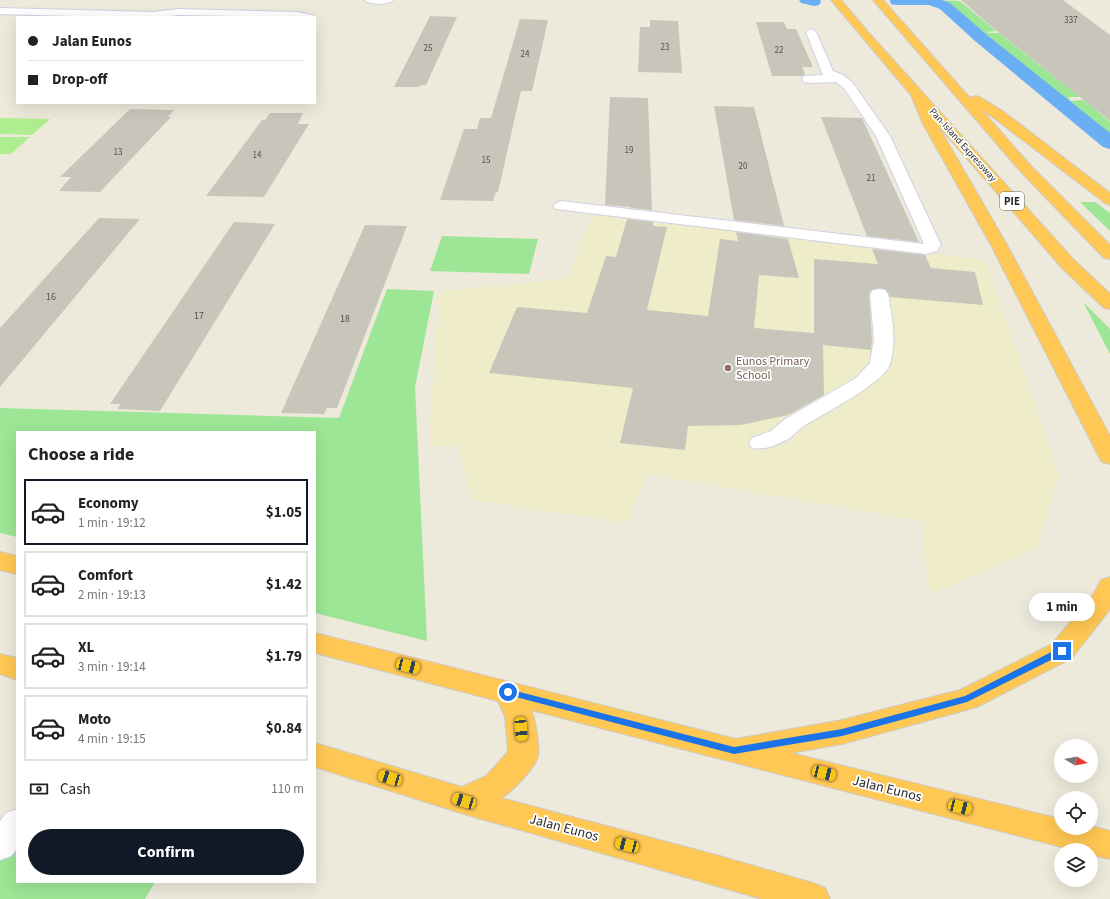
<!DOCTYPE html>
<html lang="en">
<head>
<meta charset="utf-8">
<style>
	:root { --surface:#fff; --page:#f2f2f2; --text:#222; --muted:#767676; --line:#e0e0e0; --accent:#111827 }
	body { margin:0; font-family:"Source Sans 3",sans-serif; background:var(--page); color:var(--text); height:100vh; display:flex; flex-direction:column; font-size:15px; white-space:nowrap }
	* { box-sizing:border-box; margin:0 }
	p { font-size:13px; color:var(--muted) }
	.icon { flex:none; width:22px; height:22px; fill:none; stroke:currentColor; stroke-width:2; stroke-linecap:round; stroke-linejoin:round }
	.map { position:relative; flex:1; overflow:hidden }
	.drawer { position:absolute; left:16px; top:431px; width:300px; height:452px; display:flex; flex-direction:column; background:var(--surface); border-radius:0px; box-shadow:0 4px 16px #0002 }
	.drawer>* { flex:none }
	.hud { position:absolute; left:16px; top:16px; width:300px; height:88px; border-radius:0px; box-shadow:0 4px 16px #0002; display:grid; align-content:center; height:88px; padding:0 12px; background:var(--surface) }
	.needle { width:26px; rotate:100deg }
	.buttons { position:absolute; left:1054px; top:739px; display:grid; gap:8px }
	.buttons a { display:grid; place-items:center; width:44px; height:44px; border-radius:50%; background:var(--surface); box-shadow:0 4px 16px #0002; font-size:20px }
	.end { position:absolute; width:18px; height:18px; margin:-9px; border:5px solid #1a73e8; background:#fff; box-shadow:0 0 0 2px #fff }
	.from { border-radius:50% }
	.bubble { position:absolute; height:28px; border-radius:14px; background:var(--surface); box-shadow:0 4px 16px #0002; font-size:13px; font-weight:700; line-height:28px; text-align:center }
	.car { position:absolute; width:12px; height:24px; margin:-12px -6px; border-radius:5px; box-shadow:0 0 3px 1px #0007; background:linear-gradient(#f5c518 24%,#345 0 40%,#f5c518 0 76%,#345 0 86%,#f5c518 0) }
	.hud b { display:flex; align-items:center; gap:14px; height:38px; font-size:15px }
	.hud b+b { border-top:1px solid var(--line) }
	.hud i { width:10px; height:10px; background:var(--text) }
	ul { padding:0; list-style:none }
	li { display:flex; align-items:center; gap:12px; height:66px; margin:0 8px 6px; padding:0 4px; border:2px solid var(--line); border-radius:0px }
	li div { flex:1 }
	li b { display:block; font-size:15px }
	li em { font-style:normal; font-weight:700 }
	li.active { border-color:var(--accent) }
	li>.icon { width:36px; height:36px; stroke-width:1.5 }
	h2 { padding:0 12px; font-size:18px; line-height:48px }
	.pay { display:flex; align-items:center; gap:10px; height:44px; padding:0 12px; font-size:15px }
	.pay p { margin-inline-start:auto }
	.button { display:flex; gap:8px; margin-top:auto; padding:8px 12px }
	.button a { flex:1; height:46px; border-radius:24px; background:var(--accent); color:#fff; font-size:16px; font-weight:700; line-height:46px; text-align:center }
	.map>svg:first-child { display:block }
	.education { fill:#efecca }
	.green { fill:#9de695 }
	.pitch { fill:#b0ed91 }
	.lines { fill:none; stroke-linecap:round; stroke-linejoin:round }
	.canal { fill:#6aaef3; fill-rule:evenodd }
	.building { fill:#c8c6bb }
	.minor-casing { stroke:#d1d0e3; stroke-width:2 }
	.highway-casing { stroke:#ccc; stroke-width:2 }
	.minor { fill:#fff; fill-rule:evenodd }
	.highway { fill:#ffc754; fill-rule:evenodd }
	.route { fill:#1a73e8 }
	.education-dot { fill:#8d6e63; stroke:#fff; stroke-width:1.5 }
	.labels { text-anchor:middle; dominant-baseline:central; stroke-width:3.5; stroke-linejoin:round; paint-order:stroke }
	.far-number-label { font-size:9px; fill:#52514e }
	.far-street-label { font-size:10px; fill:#2a2a2a; stroke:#fff }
	.number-label { font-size:10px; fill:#52514e }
	.shield { fill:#fff; stroke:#6a6a6a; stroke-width:1 }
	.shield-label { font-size:11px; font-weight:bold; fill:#2a2a2a }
	.education-label { font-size:12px; fill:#785e54; stroke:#fff; text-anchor:start }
	.near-street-label { font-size:14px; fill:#2a2a2a; stroke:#fff }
</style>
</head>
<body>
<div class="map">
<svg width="1110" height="899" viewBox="0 0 1110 899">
	<rect width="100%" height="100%" fill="#ede9db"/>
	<!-- education -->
	<path class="education" d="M594,215L985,260L1059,475L1036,549L930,594L924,550L922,521L647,474L627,523L471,500L459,447L429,445L439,292L566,278Z"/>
	<!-- green -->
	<path class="green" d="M934,0L960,1L996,31L987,32L989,33H999L1080,97H1068L1071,101L1084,100L1110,122V135L992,42L950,5Z
		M1080,202H1095L1110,213V231Z
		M442,236L538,239L529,274L430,271Z
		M387,289L434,291L415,387L427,641L315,613V432H17V537L0,533V408L339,418Z
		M1083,302L1110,329V354Z
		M17,832V882H155L145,899H0V855Z"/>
	<!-- pitch -->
	<path class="pitch" d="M0,118L50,119L32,135L0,134Z
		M0,137H30L11,154H0Z"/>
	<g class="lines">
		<!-- canal -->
		<path class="canal" d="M799,0H820L821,2L819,5L814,6L801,3Z
			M890,0H942L950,3L987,35L1110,133V149L1103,147L975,41L940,9L929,5H896L891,4Z"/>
	</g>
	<!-- building -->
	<path class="building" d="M961,0H1063L1110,35V121L992,27Z
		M430,16L457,17L426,85H420L419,87H394Z
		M520,19L548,20L532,91H521L498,192H496L493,201L440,200L464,129H477L480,118H491Z
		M650,20L678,21L682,73L638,72L640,27H650Z
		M756,22H784L787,29H796L813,67H802L805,74L802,76H772Z
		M610,97L648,98L652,210L631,208V207L605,205Z
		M714,106L754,107L784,226L734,220Z
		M130,109L174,110L168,117H171L100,192L59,191L71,177H60Z
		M270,113H303L298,124H309L264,197L206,196L262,120H265Z
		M821,117L862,118L919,242L867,236Z
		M99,218L140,219L0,387V328Z
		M627,219L653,222V226L667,227L647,310L708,316L720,239L738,241L736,232L788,239L799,278L759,275L754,328L814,333V259L878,264L872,249L925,255L931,268L975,272L983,305L890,297L885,289H873L869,294L872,339L871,350L823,345L824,395L788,415L741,425L688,426L685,450L620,443L633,388L489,373L517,307L587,313L606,256L616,257Z
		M234,222L275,224L160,411L117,409L121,404H110Z
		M365,225L407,226L337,408H327L324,414L281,413Z"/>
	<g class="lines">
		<defs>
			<path id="minor" d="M365,0H393C388,5 370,5 365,0Z
				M0,8L153,12L178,9L296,12L312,15L313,17L178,15L162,17H109L0,14Z
				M811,29L816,32L833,71L843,75L852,82L890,136L941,245L937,251L926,254L556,209L553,206L556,203L561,201L924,244L876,136L844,88L836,82L808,83L804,82L802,79L804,76L823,75L806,32Z
				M879,289L885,290L888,294C892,316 897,342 890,364C884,384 820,415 801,428C796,432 791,439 784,441C774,446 764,450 752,448L749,443L752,438L771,431L785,419L856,378L870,363L874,339L870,294L873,290Z
				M17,809V849L11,856L0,860V821L6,813Z"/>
			<path id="highway" d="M831,0H841L868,32L1074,260L1110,294V309L1104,308L1062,268L937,124L1007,245L1110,436V464L1102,462L1099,457L991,245L923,124L911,95Z
				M873,0H883L970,98L975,96L980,97L1004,112L1110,193V205L1105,203L994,118L981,109L1031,166L1110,245V259L1104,258L1021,172Z
				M0,552L17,556V574L0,570Z
				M1110,577V609L1072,658L977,707L842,744L791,753L1061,819V828H1091V826L1110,831V859L1091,855V850H1073L531,710C535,717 540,748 538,756C536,767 511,793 501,798L716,855L813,883L825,888L830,899H762L464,814L315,767V743L462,787L486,776L508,752L505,716L498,701L315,653V633L736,739L842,720L960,690L1052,644L1093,595L1101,580Z
				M0,654L17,658V680L0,674Z"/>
		</defs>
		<!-- minor casing -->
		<use href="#minor" class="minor-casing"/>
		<!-- highway casing -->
		<use href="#highway" class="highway-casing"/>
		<!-- minor -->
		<use href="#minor" class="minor"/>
		<!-- highway -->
		<use href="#highway" class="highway"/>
	</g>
	<!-- route -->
	<path class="route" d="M1059,648H1065L1066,651L1065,653L967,702L842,736L734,754L508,695L504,692L508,689L734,747L842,729L965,696Z"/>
	<!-- markers -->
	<circle class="education-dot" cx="728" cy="368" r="4"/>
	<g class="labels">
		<!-- far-number labels -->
		<g class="far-number-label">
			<text x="1071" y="20">337</text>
			<text x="665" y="47">23</text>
			<text x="428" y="48">25</text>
			<text x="779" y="50">22</text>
			<text x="525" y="54">24</text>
			<text x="629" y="150">19</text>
			<text x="118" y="152">13</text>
			<text x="257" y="155">14</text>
			<text x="486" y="160">15</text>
			<text x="743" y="166">20</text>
			<text x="871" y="178">21</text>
		</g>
		<!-- far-street labels -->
		<g class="far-street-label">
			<text transform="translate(963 145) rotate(48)">Pan-Island Expressway</text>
		</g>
		<!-- number labels -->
		<g class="number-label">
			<text x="51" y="297">16</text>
			<text x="199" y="316">17</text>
			<text x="345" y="319">18</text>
		</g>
		<!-- shield labels -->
		<rect class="shield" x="1000" y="192" width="24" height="18" rx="3"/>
		<g class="shield-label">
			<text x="1012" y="201">PIE</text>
		</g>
		<!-- education labels -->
		<g class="education-label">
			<text x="736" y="361">Eunos Primary<tspan x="736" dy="14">School</tspan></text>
		</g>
		<!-- near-street labels -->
		<g class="near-street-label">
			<text transform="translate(887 789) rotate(14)">Jalan Eunos</text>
			<text transform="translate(564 828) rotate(15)">Jalan Eunos</text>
		</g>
	</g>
</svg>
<div class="buttons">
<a><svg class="needle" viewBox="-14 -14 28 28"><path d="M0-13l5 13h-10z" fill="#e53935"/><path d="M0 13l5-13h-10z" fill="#767676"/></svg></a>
<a><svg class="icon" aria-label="locate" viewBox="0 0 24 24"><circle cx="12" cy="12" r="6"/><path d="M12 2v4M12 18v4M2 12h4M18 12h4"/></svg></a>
<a><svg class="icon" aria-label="layers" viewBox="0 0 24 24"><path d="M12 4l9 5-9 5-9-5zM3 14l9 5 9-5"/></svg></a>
</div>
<i class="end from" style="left:508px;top:692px"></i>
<i class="end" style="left:1062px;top:651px"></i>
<div class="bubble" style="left:1029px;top:593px;width:66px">1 min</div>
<i class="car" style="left:408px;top:666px;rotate:104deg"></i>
<i class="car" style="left:521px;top:729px;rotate:175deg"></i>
<i class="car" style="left:824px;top:773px;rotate:104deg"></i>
<i class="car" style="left:390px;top:778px;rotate:287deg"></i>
<i class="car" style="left:464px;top:801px;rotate:287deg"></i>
<i class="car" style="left:960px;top:807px;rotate:104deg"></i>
<i class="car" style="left:627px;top:845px;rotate:285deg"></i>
<div class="hud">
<b><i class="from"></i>Jalan Eunos</b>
<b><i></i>Drop-off</b>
</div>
<section class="drawer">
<h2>Choose a ride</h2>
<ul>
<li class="active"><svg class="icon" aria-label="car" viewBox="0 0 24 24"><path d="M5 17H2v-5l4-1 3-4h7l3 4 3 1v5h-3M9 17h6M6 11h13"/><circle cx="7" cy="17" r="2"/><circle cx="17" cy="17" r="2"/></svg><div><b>Economy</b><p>1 min · 19:12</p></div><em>$1.05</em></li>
<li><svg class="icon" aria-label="car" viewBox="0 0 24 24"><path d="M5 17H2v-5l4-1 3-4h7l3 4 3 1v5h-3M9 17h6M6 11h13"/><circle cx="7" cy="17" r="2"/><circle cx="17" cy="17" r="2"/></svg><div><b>Comfort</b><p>2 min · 19:13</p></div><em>$1.42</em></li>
<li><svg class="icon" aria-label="car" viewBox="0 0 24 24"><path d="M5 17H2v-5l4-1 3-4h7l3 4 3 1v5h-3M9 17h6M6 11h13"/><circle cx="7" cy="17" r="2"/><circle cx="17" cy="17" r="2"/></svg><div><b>XL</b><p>3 min · 19:14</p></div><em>$1.79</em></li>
<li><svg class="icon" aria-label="car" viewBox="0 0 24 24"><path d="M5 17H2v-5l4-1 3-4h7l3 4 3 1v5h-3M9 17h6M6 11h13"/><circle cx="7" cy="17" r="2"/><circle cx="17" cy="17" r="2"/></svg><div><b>Moto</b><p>4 min · 19:15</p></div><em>$0.84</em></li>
</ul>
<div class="pay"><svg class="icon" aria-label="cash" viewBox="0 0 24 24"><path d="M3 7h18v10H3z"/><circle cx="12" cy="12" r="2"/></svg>Cash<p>110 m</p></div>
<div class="button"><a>Confirm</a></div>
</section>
</div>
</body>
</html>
